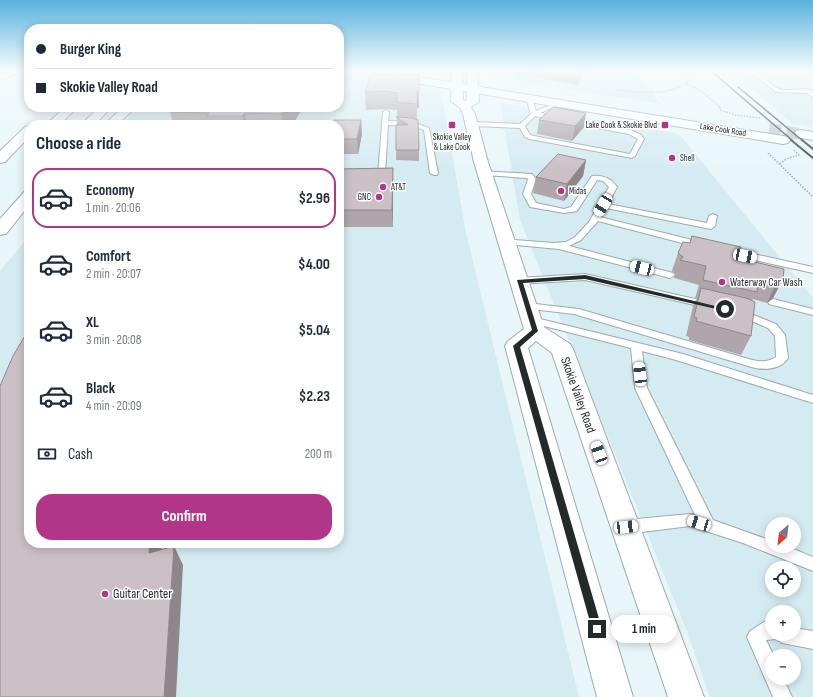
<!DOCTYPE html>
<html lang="en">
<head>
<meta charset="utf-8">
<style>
	:root { --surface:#fff; --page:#f2f2f3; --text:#1f2937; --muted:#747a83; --line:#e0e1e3; --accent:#b13687 }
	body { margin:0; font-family:"Sofia Sans Condensed",sans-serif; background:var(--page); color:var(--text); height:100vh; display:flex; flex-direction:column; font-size:15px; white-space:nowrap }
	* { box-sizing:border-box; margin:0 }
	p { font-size:13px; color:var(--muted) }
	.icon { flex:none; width:22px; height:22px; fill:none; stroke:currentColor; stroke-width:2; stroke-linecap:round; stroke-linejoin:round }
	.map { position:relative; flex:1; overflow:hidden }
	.panel { position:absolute; left:24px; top:120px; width:320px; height:428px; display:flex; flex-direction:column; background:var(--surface); border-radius:16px; box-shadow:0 2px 10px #0003 }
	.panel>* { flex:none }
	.guide { position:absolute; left:24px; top:24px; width:320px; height:88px; border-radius:16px; box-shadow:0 2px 10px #0003; display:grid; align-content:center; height:88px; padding:0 12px; background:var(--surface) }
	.needle { width:26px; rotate:208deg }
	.buttons { position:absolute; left:765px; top:517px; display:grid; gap:8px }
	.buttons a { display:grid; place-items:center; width:36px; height:36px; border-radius:50%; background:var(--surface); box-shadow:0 2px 10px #0003; font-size:20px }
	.end { position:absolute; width:18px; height:18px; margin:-9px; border:5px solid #24292a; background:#fff; box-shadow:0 0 0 2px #fff }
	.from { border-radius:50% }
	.bubble { position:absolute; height:28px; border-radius:14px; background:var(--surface); box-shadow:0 2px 10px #0003; font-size:13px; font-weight:700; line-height:28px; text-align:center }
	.car { position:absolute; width:12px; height:24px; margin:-12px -6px; border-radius:5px; box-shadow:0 0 3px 1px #0007; background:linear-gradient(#fff 24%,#345 0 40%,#fff 0 76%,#345 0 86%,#fff 0) }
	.guide b { display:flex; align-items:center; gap:14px; height:38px; font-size:15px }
	.guide b+b { border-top:1px solid var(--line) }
	.guide i { width:10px; height:10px; background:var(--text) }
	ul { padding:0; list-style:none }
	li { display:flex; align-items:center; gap:12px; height:60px; margin:0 8px 6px; padding:0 4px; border:2px solid transparent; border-radius:16px }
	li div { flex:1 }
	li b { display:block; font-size:15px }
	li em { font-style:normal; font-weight:700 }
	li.on { border-color:var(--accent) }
	li>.icon { width:36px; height:36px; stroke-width:1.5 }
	h2 { padding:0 12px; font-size:18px; line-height:48px }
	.pay { display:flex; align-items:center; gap:10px; height:44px; padding:0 12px; font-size:15px }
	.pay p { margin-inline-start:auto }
	.action { display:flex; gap:8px; margin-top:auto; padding:8px 12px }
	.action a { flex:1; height:46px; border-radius:16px; background:var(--accent); color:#fff; font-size:16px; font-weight:700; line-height:46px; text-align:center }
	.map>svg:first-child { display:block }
	.built { fill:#d5ebf2; fill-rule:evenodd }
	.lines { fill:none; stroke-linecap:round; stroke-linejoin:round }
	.primary-tunnel { stroke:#c1cdd0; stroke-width:12; stroke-dasharray:12 5.5; stroke-linecap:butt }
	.lane-casing { stroke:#9daaae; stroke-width:2 }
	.street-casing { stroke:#9daaae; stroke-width:2 }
	.secondary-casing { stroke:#9daaae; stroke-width:2 }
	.primary-casing { stroke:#9daaae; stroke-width:2 }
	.highway-casing { stroke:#9daaae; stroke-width:2 }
	.path { stroke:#a3aeb1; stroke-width:1.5; stroke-dasharray:1.5 1.5; stroke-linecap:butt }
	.lane { fill:#fff; fill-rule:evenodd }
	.street { fill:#fff; fill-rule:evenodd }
	.secondary { fill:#fff; fill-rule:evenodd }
	.primary { fill:#fff; fill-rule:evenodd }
	.highway { fill:#fff; fill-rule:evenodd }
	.rail-far1 { stroke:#434a4b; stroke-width:1.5 }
	.rail { stroke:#434a4b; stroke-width:2 }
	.wall { fill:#afa5aa }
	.shaded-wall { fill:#8e868b }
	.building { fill:#cbc0c6; stroke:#8e868b }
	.route { fill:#24292a }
	.poi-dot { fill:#b13687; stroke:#fff; stroke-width:1.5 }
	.labels { text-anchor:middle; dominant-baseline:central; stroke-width:3; stroke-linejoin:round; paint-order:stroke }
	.far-poi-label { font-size:9px; fill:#24292a; stroke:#fff; text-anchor:start }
	.far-street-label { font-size:9px; fill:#24292a; stroke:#fff }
	.poi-label { font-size:11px; fill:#24292a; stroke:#fff; text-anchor:start }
	.near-street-label { font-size:13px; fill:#24292a; stroke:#fff }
	.near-poi-label { font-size:13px; fill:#24292a; stroke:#fff; text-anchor:start }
</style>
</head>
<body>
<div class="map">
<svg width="813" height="697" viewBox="0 0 813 697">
	<rect width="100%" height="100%" fill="#e8f6fa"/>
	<!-- built -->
	<path class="built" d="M490,70H633L661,104L493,78Z
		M729,70H813V127L793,124Z
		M339,73L441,91L466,233L579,697H0V271L29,236V543H339V125H123L139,107H339Z
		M500,103L679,134L813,298V697H710L688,634L520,220ZM772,524H794V546H772ZM772,568H794V590H772ZM772,612H794V634H772ZM772,656H794V678H772Z"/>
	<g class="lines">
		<!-- primary-tunnel -->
		<path class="primary-tunnel" d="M769,129L801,134"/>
		<defs>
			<path id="lane" d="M748,70C761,70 767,85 779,89C790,93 804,85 813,92V97L807,93L776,92Z
				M529,96L532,98L536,111L558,102L563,103L540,113L631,130L641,135L644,139L635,156L632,158L530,139L525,137L520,128L472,126L469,124L472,122L520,124L531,114L526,98ZM535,116L629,134L638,139L630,154L534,136L530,135L525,126Z
				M386,110L389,112L388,121L412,122L429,128L438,173L437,175H434L430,173L424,130L412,126L388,125L385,173L381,175H378L383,112Z
				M482,171L532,174L536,179L531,194L536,203L564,209L571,207L592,176C603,175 611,178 617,187L608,204L707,223L709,216L713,214L717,216L715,226L711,229L606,208L600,217L708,244L709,246L705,249L598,221L581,240L569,246L673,273L675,275L670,278L559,249L506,244L502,241L503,239L554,243L566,242L575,237L589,222L609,187L603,181L597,180L577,211L564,213L530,207L523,194L528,179L527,178L485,175H482Z
				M726,248L813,267V273L723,253L722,251Z
				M585,274L708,302L713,305L708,308L585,280L519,284L514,281L519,278Z
				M773,299L813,309V315L769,304L768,302Z
				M527,303L579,309L745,358C756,361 766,364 776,357L775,336L768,328L737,315L736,313L737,311L741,310L776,324L785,335L788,358C781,369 767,370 755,368L574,314L523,308L522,306Z
				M532,317L683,354L813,395V403L676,360L642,351L647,388L713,520L772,541V546H786L813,557V571L743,543L690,526L626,534L621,532L619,527L621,522L626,520L690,514L695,515L635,388L631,348L528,322L527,320Z
				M764,622L772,623V634H794V628L813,631V649L782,643L776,639L766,640L774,656H772V678H783L792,697H773L747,637L750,631Z"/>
			<path id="street" d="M10,70H26L0,80V74Z"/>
			<path id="secondary" d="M452,70H462L463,100L465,101L467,100V70H477L479,102L471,107L475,114L488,162L544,327L570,344L573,349L704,697H668L552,353L536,341L528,348L633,697H597L505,346L508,341L524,329L474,162L463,114L460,108L451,101Z"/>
			<path id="primary" d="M350,70H376L783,136L788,137L790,140L788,143L783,144L355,73Z
				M801,130L813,132V140L796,137L795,134L796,131Z"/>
			<path id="highway" d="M65,107H78L59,125H46Z
				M99,107H112L94,125H81Z
				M123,107H136L117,125H104Z
				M29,126V137L5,162L0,163V151L25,127Z
				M29,190V205L6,234L0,235V219L24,192Z"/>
		</defs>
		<!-- lane casing -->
		<use href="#lane" class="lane-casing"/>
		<!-- street casing -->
		<use href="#street" class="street-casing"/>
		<!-- secondary casing -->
		<use href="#secondary" class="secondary-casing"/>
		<!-- primary casing -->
		<use href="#primary" class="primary-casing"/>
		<!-- highway casing -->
		<use href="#highway" class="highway-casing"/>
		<!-- path -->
		<path class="path" d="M686,84L700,90L720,107V110L735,115L760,118
			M617,90C640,92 669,97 689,81L679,70
			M768,153L813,197
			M780,164L786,159L799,155L794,150"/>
		<!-- lane -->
		<use href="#lane" class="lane"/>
		<!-- street -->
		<use href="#street" class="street"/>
		<!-- secondary -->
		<use href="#secondary" class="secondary"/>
		<!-- primary -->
		<use href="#primary" class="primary"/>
		<!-- highway -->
		<use href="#highway" class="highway"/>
		<!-- rail-far1 -->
		<path class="rail-far1" d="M710,70L793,141
			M738,87L803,141"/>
		<!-- rail -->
		<path class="rail" d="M791,140L813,158
			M802,140L813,149"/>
	</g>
	<!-- wall -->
	<path class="wall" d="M515,70H582L579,85L516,75Z
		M419,74V108H417V120L419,150V161L396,160L397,110L387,109L366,110L365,92Z
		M175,107H306L304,112H300L293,125H174L170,112Z
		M361,120L362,134L358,154H339V125Z
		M539,120L584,127L572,141L537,134Z
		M586,160L583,176L564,201L533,193L536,177Z
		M393,168V227H339V169Z
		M690,243L738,258L783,279L773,298L767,303L753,299L752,300L751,336L741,355L689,340V337L686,336L693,306L697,298H695L699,285L674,278L675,274L672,271L678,253Z"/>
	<!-- shaded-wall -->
	<path class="shaded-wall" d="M417,91H419V108H417Z
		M286,107H299L300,112L293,125H283L281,114Z
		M303,107H306L304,112Z
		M245,113L247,125H244L242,116Z
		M586,113L584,127L572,141L575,126Z
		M361,120L362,134L358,154L357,139Z
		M586,160L583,176L564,201L567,184Z
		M393,168V227L392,210Z
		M783,279L773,298L767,303L776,284Z
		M150,543H162L159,571L149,553Z
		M174,546L183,565L176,697H164Z"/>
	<!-- building -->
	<path class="building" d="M378,74H419V91H417V104L397,102V93L386,91L365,92L370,76Z
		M175,107H286L281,114L245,113L242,116H207L209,113L170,112Z
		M553,107L586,113L575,126L539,120Z
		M396,117L412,118L418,120L419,150H396V125H408Z
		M334,120H361L357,139H339V125H333Z
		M558,154L586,160L567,184L536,177Z
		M393,168L392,210H339V169Z
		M692,236L741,247L738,258L784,269L783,279L776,284L758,280L757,292L703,280L706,266L680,260L683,257L678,253L683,242L690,243Z
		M701,288L746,298L755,302L751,336L696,321L697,318L694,317Z
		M29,329V543H150L149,553L174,546L164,697H0V386L13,356Z"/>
	<!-- sky -->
	<linearGradient id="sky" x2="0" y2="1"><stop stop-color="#58b1dd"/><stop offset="0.42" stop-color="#f5fbfd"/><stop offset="1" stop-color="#f5fbfd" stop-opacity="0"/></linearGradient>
	<rect width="813" height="168" fill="url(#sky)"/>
	<!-- route -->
	<path class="route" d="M585,275L728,309L725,311L585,279L523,283L538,331L520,347L602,629L601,632L597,634L594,632L592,629L513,346L532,330L517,280Z"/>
	<!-- markers -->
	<g class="poi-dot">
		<rect x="448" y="121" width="8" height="8" rx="2"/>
		<rect x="661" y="121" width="8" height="8" rx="2"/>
		<circle cx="672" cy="158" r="4"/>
		<circle cx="383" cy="187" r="4"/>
		<circle cx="561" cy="191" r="4"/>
		<circle cx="379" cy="197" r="4"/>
		<circle cx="722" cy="282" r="4"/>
		<circle cx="105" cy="594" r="4"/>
	</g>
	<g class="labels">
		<!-- far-poi labels -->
		<g class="far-poi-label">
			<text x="657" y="125" text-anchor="end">Lake Cook &amp; Skokie Blvd</text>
			<text x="452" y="137" text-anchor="middle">Skokie Valley<tspan x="452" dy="10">&amp; Lake Cook</tspan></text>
			<text x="680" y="158">Shell</text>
			<text x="391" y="187">AT&amp;T</text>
			<text x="569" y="191">Midas</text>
			<text x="371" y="197" text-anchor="end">GNC</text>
		</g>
		<!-- far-street labels -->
		<g class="far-street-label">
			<text transform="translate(723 130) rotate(9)">Lake Cook Road</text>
		</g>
		<!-- poi labels -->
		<g class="poi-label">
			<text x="730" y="282">Waterway Car Wash</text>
		</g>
		<!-- near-street labels -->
		<g class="near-street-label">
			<text transform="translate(578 395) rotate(70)">Skokie Valley Road</text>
		</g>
		<!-- near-poi labels -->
		<g class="near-poi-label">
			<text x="113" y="594">Guitar Center</text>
		</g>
	</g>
</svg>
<div class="buttons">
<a><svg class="needle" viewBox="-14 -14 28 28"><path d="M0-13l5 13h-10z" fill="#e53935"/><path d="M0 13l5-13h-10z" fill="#747a83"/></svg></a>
<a><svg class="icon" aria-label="locate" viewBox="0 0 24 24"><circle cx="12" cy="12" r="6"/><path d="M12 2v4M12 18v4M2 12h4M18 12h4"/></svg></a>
<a>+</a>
<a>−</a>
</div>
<i class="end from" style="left:725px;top:309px"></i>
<i class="end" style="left:597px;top:629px"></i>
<div class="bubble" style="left:611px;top:615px;width:66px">1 min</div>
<i class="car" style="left:603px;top:205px;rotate:211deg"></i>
<i class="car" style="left:745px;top:256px;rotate:101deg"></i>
<i class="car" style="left:642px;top:268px;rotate:285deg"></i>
<i class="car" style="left:640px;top:374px;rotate:353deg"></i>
<i class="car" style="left:599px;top:453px;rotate:340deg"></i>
<i class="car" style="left:699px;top:523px;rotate:287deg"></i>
<i class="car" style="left:626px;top:527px;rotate:84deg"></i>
<div class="guide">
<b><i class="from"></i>Burger King</b>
<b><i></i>Skokie Valley Road</b>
</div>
<section class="panel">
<h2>Choose a ride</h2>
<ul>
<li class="on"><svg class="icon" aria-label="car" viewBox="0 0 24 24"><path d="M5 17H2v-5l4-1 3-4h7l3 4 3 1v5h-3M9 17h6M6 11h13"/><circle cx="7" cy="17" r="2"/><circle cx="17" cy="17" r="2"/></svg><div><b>Economy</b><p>1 min · 20:06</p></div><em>$2.96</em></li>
<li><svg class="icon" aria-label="car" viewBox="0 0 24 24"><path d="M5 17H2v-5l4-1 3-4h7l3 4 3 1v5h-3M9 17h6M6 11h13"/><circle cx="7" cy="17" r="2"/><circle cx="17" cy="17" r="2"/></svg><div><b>Comfort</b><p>2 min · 20:07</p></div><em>$4.00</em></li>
<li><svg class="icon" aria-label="car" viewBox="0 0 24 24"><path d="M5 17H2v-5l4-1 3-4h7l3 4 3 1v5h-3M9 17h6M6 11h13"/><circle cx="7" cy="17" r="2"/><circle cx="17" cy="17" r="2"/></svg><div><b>XL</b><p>3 min · 20:08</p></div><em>$5.04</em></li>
<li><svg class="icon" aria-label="car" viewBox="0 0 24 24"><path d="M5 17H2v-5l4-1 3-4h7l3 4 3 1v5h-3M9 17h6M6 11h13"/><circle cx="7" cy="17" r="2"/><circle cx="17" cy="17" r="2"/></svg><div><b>Black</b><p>4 min · 20:09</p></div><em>$2.23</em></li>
</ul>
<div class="pay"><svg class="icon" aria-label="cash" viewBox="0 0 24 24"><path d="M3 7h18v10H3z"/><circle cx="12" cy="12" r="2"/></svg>Cash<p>200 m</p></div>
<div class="action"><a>Confirm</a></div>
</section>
</div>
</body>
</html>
